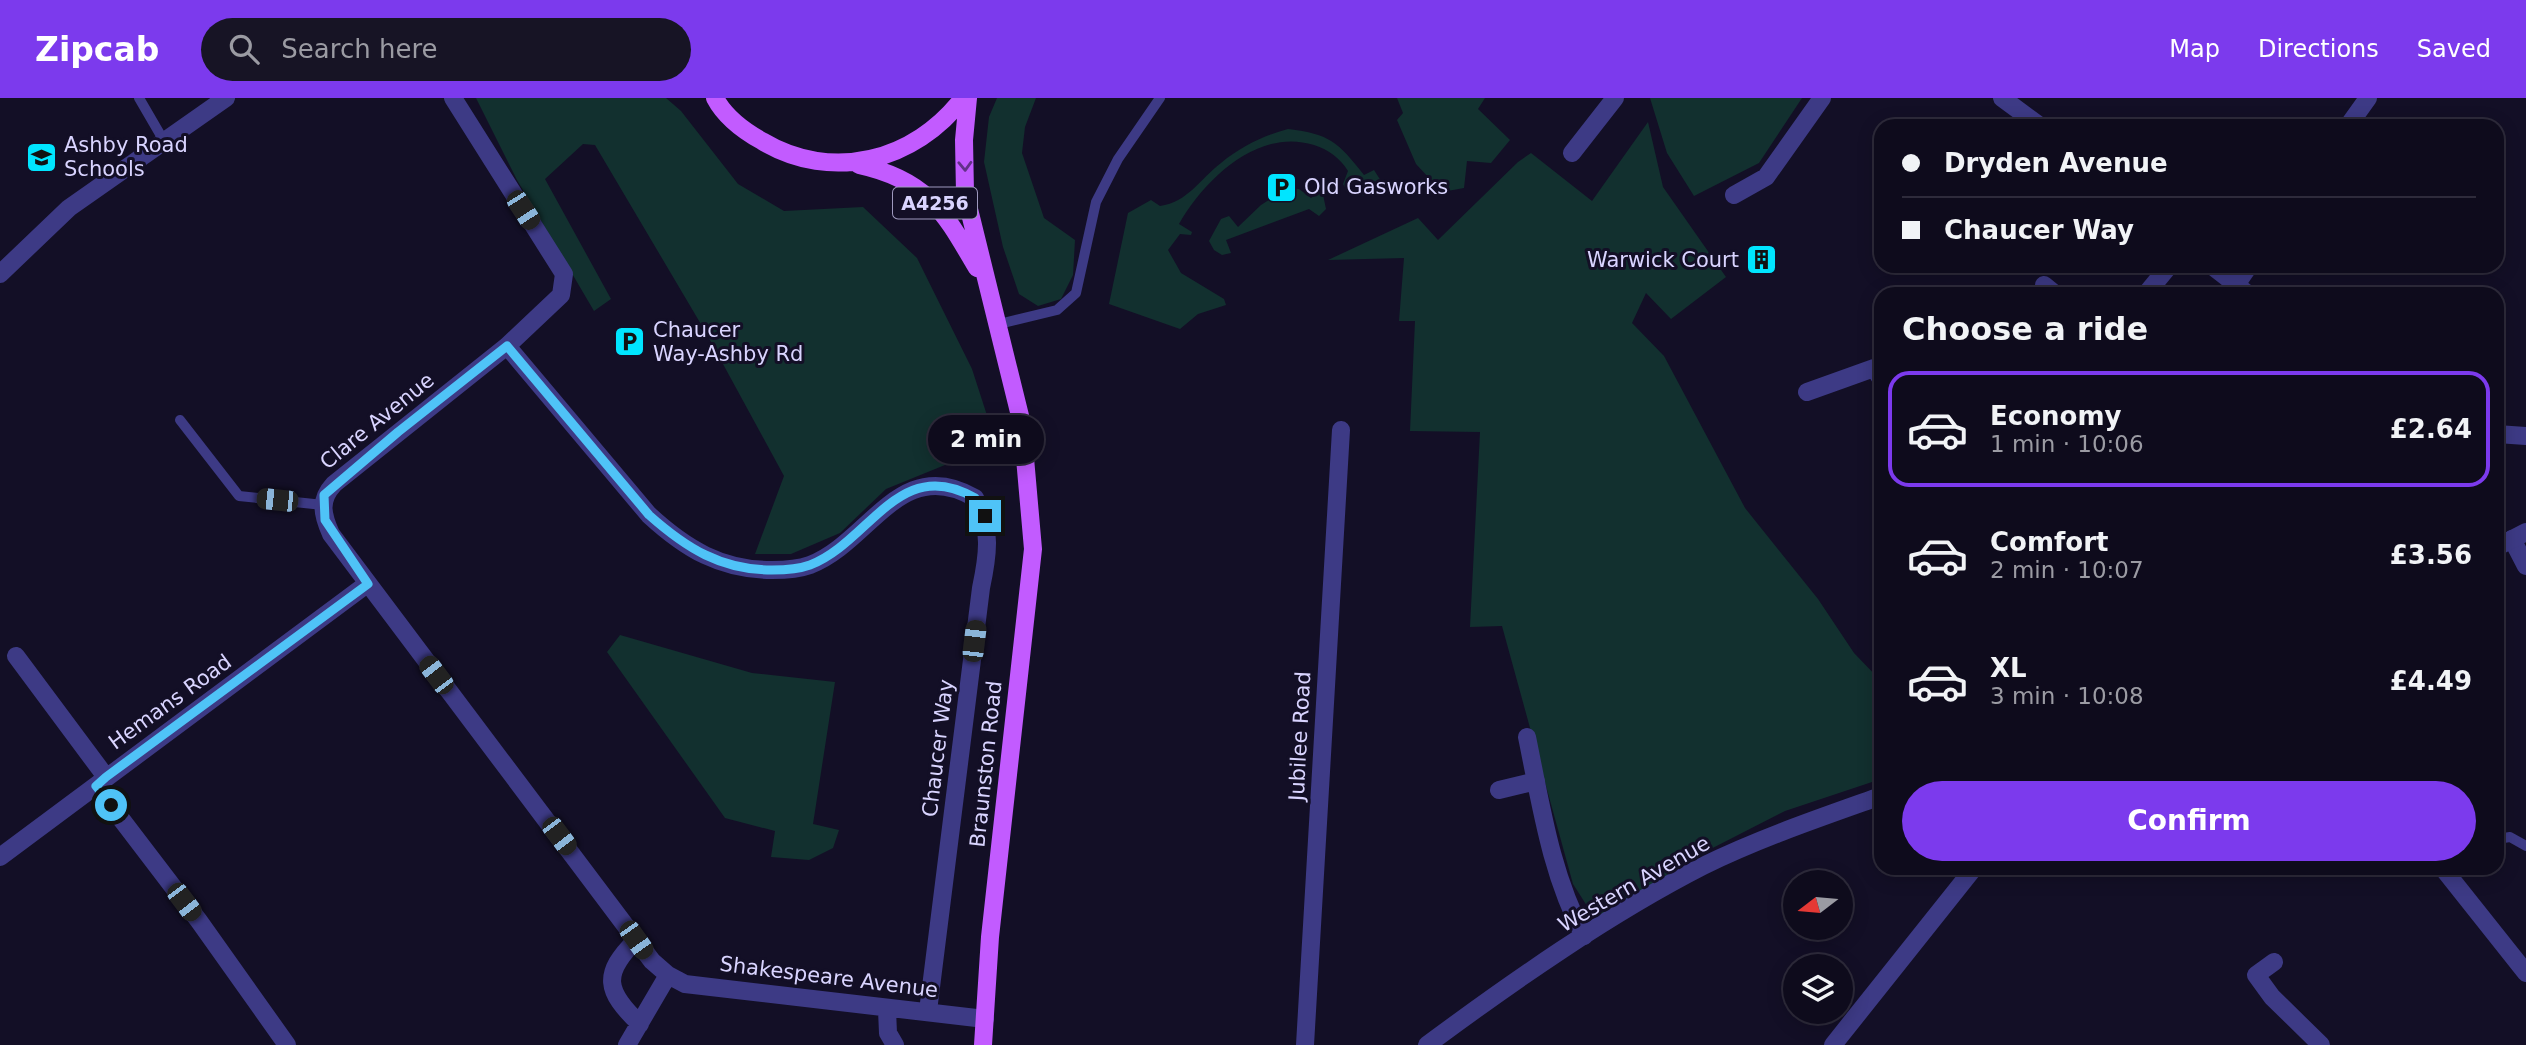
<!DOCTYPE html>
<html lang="en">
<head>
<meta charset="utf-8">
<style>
	:root { --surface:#0e0b1c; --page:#171425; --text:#f1f3f6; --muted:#9b9ba3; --line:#2e2b3b; --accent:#7c3aed }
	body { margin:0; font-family:"DejaVu Sans",sans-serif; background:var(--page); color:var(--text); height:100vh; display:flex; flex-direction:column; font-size:26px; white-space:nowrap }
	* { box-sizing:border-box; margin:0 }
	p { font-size:23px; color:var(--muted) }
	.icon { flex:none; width:38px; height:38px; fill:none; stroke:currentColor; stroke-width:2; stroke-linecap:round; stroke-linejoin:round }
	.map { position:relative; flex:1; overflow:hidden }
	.panel { position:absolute; left:1874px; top:189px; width:630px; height:588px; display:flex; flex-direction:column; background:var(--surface); border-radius:21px; box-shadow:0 4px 18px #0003,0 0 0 2px var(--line) }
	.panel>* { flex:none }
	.hud { position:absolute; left:1874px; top:21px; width:630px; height:154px; border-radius:21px; box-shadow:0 4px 18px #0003,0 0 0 2px var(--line); display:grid; align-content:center; height:154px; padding:0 28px; background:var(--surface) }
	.needle { width:46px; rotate:254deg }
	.buttons { position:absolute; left:1783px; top:772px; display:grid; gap:14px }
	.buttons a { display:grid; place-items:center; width:70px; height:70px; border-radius:50%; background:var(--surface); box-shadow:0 4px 18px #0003,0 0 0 2px var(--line); font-size:35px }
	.end { position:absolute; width:32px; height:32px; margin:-16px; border:9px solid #4fc3f7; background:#111; box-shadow:0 0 0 4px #111 }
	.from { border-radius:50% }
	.bubble { position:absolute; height:49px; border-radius:24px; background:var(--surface); box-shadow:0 4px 18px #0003,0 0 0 2px var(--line); font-size:23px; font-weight:800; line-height:49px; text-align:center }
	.car { position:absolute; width:21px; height:42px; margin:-21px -10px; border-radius:9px; box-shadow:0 0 5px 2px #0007; background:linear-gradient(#222 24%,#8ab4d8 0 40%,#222 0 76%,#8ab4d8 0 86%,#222 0) }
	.hud b { display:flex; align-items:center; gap:24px; height:66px; font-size:26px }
	.hud b+b { border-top:2px solid var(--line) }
	.hud i { width:18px; height:18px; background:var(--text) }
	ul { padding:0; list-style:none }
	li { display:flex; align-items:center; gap:21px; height:116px; margin:0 14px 10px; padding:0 14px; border:4px solid transparent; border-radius:21px }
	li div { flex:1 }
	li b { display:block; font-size:26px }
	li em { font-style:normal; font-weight:800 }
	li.on { border-color:var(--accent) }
	li>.icon { width:63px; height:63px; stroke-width:1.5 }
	h2 { padding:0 28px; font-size:32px; line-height:84px }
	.action { display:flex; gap:14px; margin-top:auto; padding:14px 28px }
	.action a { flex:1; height:80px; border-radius:42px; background:var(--accent); color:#fff; font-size:28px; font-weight:800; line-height:80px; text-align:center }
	header { display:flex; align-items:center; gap:42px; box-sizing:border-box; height:98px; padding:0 35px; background:var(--accent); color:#fff }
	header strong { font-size:33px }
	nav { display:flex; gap:38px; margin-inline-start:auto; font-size:24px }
	.search { width:490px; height:63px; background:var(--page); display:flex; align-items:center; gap:18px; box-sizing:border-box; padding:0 24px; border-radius:38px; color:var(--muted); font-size:26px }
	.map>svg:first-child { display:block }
	.green { fill:#12302f }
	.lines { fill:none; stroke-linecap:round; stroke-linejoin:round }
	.service { stroke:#3d3a85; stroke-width:10 }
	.minor { stroke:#3d3a85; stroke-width:18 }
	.tertiary { stroke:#3d3a85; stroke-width:18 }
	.primary { stroke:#c25bff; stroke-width:18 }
	.oneway { stroke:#623188 }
	.route { stroke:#4fc3f7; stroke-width:9 }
	.labels { text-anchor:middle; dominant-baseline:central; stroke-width:6; stroke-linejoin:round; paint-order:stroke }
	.shield { fill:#130f26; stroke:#9e99be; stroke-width:2 }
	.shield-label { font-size:19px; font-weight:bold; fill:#d9d4ff }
	.poi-label { font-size:21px; fill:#d9d4ff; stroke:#130f26; text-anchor:start }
	.street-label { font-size:21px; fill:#d9d4ff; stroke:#130f26 }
</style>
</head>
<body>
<header>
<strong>Zipcab</strong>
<div class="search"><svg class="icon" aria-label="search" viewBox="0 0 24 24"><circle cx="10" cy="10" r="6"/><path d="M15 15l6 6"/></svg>Search here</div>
<nav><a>Map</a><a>Directions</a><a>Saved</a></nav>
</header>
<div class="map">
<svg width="2526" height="947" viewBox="0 0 2526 947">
	<rect width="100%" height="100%" fill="#130f26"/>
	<!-- green -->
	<path class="green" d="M476,0H666L681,13L738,86L784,113L863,109L917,160L972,271L994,339L945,367L886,391L840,435L791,456H755L784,378L705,233L595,47L583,46L545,81L611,201L594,213L517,82Z
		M997,0H1036L1025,29L1022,55L1044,120L1075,142L1073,177L1061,201L1038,208L1019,196L1003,149L984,64L989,19Z
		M1397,0H1485L1478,11L1510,42L1491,65L1467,63L1464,90L1442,94L1416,66L1397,22L1403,15Z
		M1650,0H1802L1759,65L1694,98L1667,55Z
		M1648,24L1663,89L1726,179L1671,221L1646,195L1632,225L1664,258L1745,410L1818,501L1854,555L1881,583V681L1785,713L1697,758L1596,822L1573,786L1502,528L1470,529L1480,334L1410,333L1415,223H1399L1404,160L1328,162L1418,120L1438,142L1518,64L1531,55L1592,103Z
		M1288,31C1330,36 1338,44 1364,77L1374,72L1381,83L1367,98L1348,95L1343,86L1348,73C1340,60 1329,52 1314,47C1258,29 1204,82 1179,126L1192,134L1191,137L1180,136L1168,152L1181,175L1224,201L1226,207L1198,216L1180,231L1109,206L1128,115L1151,102L1160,108C1188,104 1199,82 1221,65C1242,48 1263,38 1288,31Z
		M1288,90L1299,91L1311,100L1322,92L1326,111L1319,118L1309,111L1226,142L1231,155L1222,157L1214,152L1209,143L1221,121L1229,118L1238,129L1261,107Z
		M620,537L752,575L835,584L813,726L839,732L833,750L809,762L771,759L775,733L725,720L607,554Z"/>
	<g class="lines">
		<!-- service -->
		<path class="service" d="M139,0L164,43
			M999,226L1057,212L1076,195L1096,104L1118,61L1160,0
			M180,322L239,398L323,407
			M2497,741L2510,739L2526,748"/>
		<!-- minor -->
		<path class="minor" d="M453,0L564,176L561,197L507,248L334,386C319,402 322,416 331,436L652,863L668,877L685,886L985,921
			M2002,0L2040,28
			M2348,28L2368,0
			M1572,55L1615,0
			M1734,97L1766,79L1822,0
			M2212,168L2248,196
			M2044,187L2055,196
			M2236,187L2249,168
			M2146,196L2169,168
			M507,248L649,417C686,451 721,472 772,472C784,472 799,471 810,467C870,444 900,356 975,400C992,431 988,457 981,490L928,913
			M1807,294L1874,270L1881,281
			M2497,336L2526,338
			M2512,441L2526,468
			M16,558L106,679
			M1527,639C1541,707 1551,777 1584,838
			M96,688L199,823L287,947
			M1499,692L1536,683
			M0,759L367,486
			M2445,773L2526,875
			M636,842C602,876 605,893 640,926
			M2274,864L2256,877L2272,899L2321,947
			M887,912L888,935L895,947
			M627,947L668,877
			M1305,947L1341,332
			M1833,947L1974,770"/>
		<!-- tertiary -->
		<path class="tertiary" d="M0,176L69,110L226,0
			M2497,449L2526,434
			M1427,947C1512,884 1609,816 1703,768C1760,740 1822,719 1881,698"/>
		<!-- primary -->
		<path class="primary" d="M715,0C725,19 744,33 762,43C832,85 915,63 963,0
			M968,0L964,42L965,95L1022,326L1033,451L990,839L983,947
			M859,67C928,82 944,114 977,170"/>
	</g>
	<!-- one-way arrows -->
	<defs><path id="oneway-chevron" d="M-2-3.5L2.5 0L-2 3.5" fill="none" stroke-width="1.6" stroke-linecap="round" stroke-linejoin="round" transform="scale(1.75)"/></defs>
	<use class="oneway" href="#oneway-chevron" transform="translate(965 68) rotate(88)"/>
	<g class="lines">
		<!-- route -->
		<path class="route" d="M111,707L96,688L106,679L368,486L325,422L324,397L398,334L507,248L649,417C686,450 721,472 772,472C784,472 799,471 810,467C870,444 899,356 975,400L985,418"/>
	</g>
	<!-- icons -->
	<defs>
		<symbol id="school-square" viewBox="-11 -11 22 22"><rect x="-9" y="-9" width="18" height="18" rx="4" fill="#00e5ff" stroke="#130f26"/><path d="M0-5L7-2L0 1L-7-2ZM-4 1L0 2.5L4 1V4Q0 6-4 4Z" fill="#111"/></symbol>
		<symbol id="parking-square" viewBox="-11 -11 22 22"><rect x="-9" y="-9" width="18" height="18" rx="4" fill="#00e5ff" stroke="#130f26"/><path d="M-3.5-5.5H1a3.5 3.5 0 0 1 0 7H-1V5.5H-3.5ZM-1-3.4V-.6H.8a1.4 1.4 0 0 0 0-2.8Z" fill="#111"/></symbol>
		<symbol id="building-square" viewBox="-11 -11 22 22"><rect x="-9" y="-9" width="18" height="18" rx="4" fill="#00e5ff" stroke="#130f26"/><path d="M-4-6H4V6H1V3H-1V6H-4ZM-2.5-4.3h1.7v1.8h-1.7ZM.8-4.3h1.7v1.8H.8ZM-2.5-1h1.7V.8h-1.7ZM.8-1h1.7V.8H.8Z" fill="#111"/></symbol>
	</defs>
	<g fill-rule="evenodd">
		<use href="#school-square" x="24" y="42" width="35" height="35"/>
		<use href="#parking-square" x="1264" y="72" width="35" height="35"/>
		<use href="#building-square" x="1744" y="144" width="35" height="35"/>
		<use href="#parking-square" x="612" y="226" width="35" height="35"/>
	</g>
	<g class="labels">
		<!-- shield labels -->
		<rect class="shield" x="893" y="89.5" width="84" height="31" rx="5"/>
		<g class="shield-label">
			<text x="935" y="105">A4256</text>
		</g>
		<!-- poi labels -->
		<g class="poi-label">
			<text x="64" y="47">Ashby Road<tspan x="64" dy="24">Schools</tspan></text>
			<text x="1304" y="89">Old Gasworks</text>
			<text x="1739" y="162" text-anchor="end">Warwick Court</text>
			<text x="653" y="232">Chaucer<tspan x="653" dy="24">Way-Ashby Rd</tspan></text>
		</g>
		<!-- street labels -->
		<g class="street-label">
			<text transform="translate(377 323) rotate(-39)">Clare Avenue</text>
			<text transform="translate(170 604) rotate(-36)">Hemans Road</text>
			<text transform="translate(1300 638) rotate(-87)">Jubilee Road</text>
			<text transform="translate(938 650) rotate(-83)">Chaucer Way</text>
			<text transform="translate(986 666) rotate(-84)">Braunston Road</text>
			<text transform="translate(1634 786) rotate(-30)">Western Avenue</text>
			<text transform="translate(829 879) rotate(7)">Shakespeare Avenue</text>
		</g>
	</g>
</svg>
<div class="buttons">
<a><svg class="needle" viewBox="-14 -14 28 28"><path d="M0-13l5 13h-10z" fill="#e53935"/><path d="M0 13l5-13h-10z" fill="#9b9ba3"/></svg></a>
<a><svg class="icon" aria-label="layers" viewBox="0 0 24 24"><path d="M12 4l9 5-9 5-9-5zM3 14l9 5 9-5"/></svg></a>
</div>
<i class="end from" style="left:111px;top:707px"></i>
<i class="end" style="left:985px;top:418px"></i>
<div class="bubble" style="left:928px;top:317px;width:116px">2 min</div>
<i class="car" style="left:523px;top:112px;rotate:147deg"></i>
<i class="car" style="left:277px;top:402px;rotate:276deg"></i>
<i class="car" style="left:974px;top:543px;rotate:7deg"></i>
<i class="car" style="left:436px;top:577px;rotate:323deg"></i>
<i class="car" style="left:559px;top:738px;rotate:143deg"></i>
<i class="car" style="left:184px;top:804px;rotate:143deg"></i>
<i class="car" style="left:636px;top:842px;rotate:145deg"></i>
<div class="hud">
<b><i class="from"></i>Dryden Avenue</b>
<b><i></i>Chaucer Way</b>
</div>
<section class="panel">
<h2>Choose a ride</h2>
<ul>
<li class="on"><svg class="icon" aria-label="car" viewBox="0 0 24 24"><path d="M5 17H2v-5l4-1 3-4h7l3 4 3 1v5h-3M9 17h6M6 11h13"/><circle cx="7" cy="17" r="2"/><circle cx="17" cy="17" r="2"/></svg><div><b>Economy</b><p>1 min · 10:06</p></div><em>£2.64</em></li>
<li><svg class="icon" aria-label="car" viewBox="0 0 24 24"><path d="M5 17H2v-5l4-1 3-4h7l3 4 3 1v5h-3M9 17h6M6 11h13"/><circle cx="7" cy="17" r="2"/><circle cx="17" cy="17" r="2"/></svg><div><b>Comfort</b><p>2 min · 10:07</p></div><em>£3.56</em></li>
<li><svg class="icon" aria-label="car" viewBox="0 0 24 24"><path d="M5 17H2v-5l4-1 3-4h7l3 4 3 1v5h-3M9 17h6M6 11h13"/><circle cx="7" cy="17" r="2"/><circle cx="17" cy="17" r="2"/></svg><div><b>XL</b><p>3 min · 10:08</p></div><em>£4.49</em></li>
</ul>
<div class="action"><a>Confirm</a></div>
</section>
</div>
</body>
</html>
